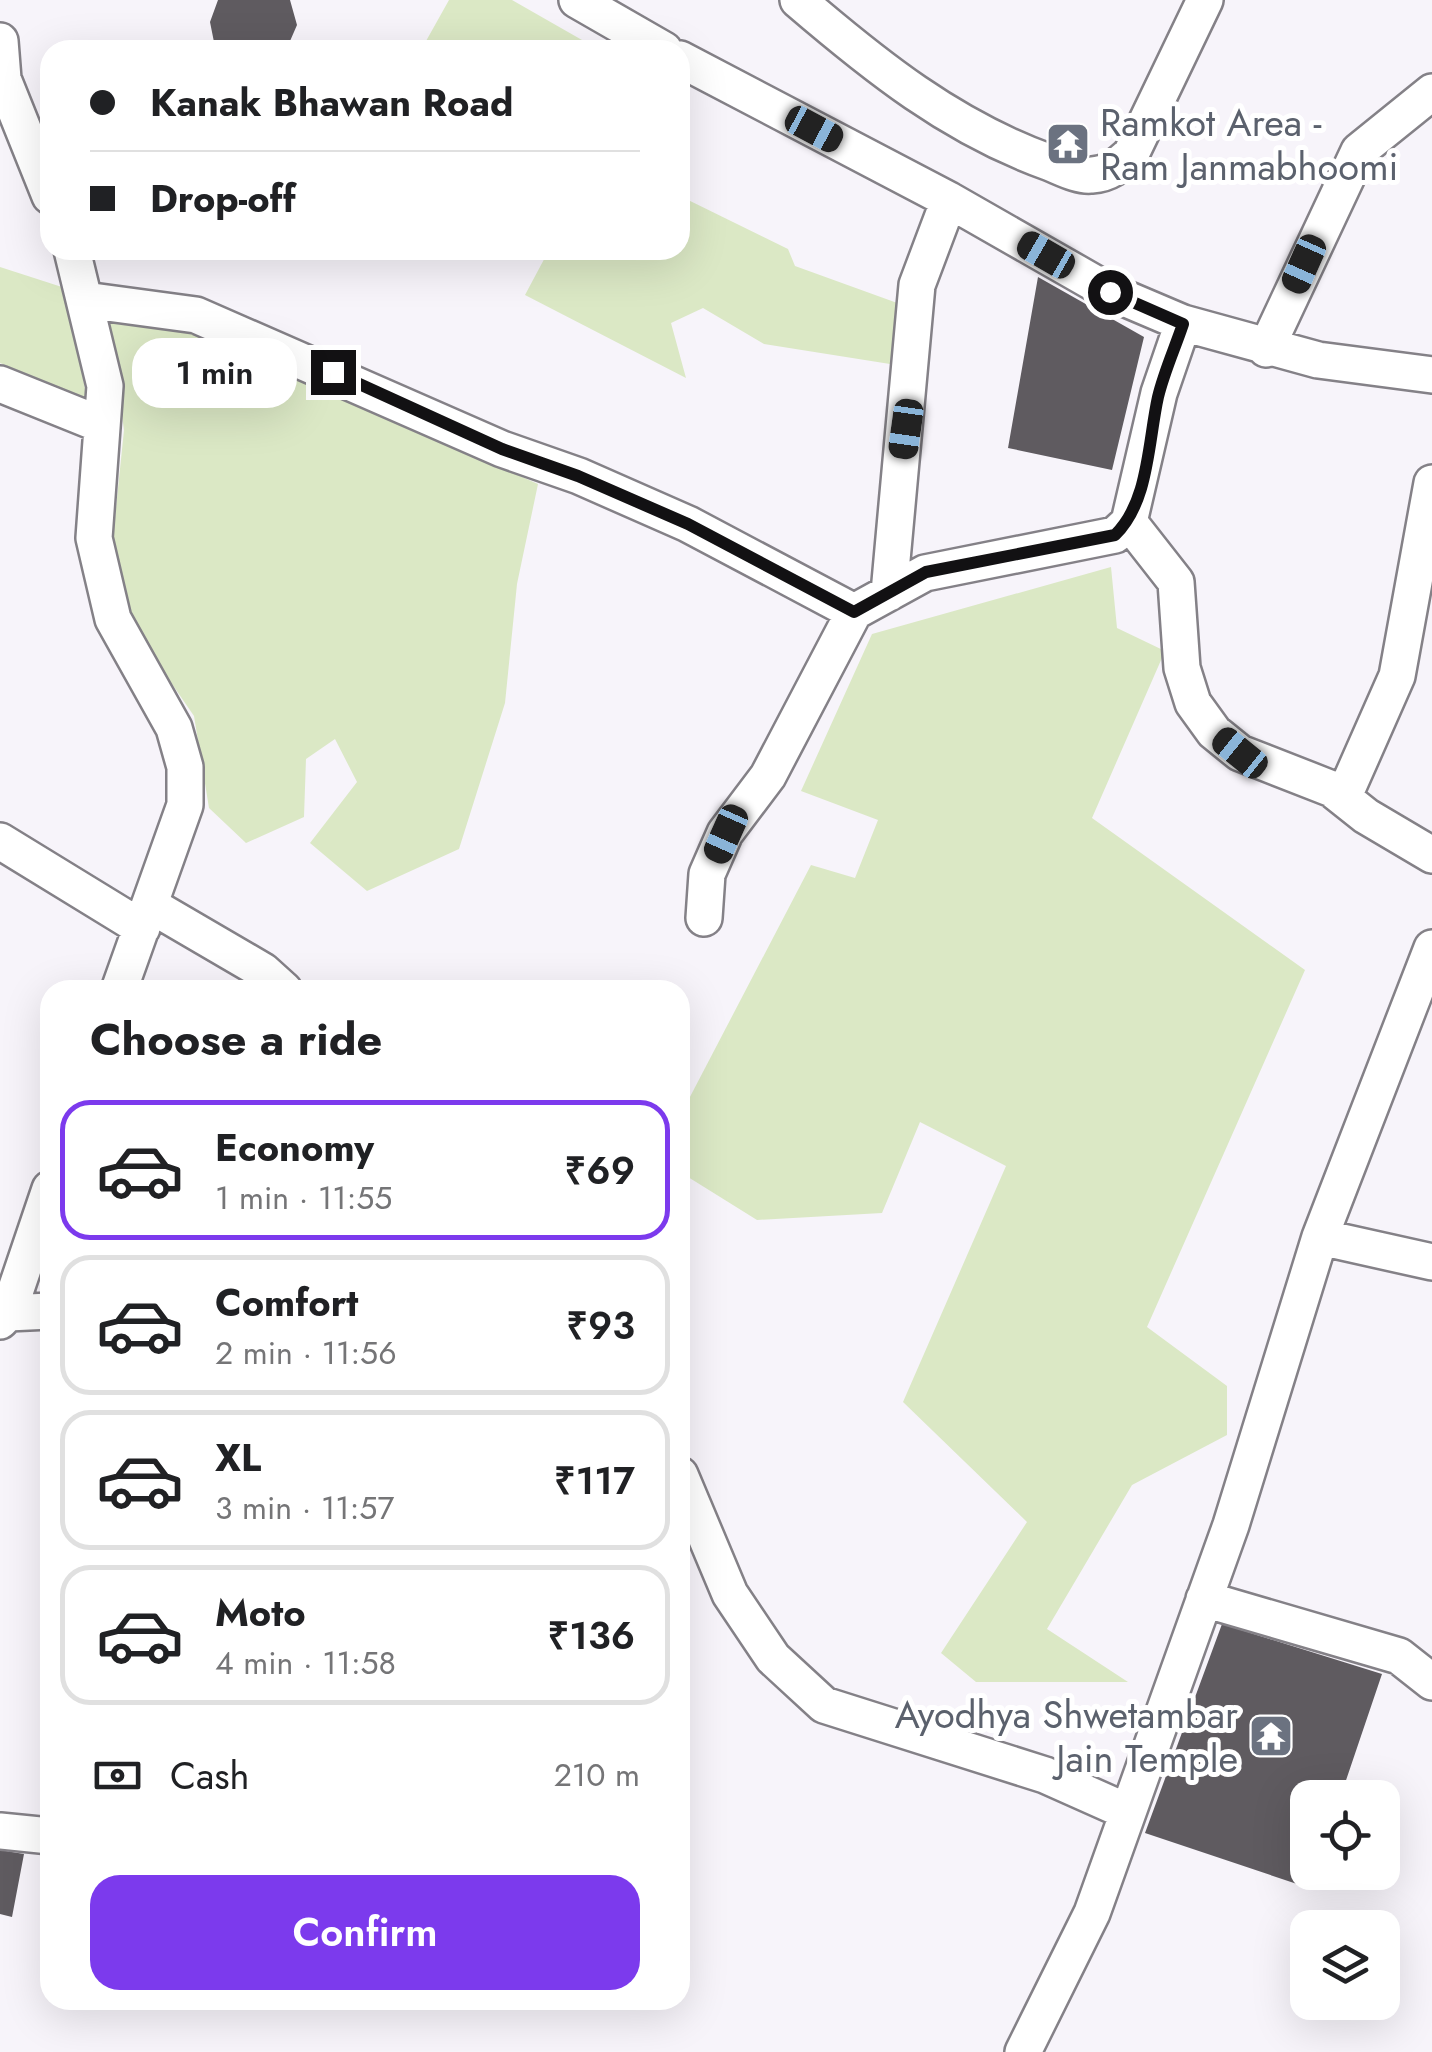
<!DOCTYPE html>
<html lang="en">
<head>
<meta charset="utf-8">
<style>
	:root { --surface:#fff; --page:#f6f6f6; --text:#202124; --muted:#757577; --line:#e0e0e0; --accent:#7c3aed }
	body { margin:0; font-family:Jost,sans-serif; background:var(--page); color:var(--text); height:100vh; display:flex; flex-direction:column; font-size:38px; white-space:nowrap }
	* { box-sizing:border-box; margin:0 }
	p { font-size:32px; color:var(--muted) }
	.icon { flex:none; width:55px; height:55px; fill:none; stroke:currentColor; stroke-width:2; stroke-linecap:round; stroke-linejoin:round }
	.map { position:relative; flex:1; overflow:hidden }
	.side { position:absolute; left:40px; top:980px; width:650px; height:1030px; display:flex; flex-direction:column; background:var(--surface); border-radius:30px; box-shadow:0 10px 40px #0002 }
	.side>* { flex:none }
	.top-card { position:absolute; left:40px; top:40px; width:650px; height:220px; border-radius:30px; box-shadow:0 10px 40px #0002; display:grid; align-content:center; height:220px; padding:0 50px; background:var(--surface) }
	.controls { position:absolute; left:1290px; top:1780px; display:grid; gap:20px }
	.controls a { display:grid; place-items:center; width:110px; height:110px; border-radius:20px; background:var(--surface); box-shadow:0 10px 40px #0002; font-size:50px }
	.end { position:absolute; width:45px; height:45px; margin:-22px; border:12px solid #121113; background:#fff; box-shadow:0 0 0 5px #fff }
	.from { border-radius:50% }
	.bubble { position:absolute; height:70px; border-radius:30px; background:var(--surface); box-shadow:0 10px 40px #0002; font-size:32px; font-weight:600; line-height:70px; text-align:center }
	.car { position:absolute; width:30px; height:60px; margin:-30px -15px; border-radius:12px; box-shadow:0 0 8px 2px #0007; background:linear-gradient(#222 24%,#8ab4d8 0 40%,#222 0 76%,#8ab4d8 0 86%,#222 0) }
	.top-card b { display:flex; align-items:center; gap:35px; height:95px; font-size:38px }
	.top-card b+b { border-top:2px solid var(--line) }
	.top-card i { width:25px; height:25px; background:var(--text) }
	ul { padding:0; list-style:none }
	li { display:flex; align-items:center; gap:30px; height:140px; margin:0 20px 15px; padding:0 30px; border:5px solid var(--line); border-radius:30px }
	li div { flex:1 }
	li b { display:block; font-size:38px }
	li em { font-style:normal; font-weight:600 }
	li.on { border-color:var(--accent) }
	li>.icon { width:90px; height:90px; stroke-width:1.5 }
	h2 { padding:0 50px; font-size:45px; line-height:120px }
	.pay { display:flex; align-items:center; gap:25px; height:110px; padding:0 50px; font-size:38px }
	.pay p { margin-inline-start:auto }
	.cta { display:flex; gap:20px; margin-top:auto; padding:20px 50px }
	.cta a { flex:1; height:115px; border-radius:30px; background:var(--accent); color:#fff; font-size:40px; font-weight:600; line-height:115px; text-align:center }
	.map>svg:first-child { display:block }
	.green { fill:#dbe8c5 }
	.building { fill:#5f5b60 }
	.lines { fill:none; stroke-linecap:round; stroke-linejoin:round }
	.minor-casing { stroke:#848187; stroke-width:40 }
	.minor { stroke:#fff; stroke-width:35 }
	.route { stroke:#121113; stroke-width:12 }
	.labels { text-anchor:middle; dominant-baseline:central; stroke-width:10; stroke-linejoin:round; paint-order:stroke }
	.worship-label { font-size:38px; fill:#5b616d; stroke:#fff; text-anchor:start }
</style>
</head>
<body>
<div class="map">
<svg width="1432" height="2052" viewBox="0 0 1432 2052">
	<rect width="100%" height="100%" fill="#f7f4fa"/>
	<!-- green -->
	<path class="green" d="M449,0H512L589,44L585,50H421Z
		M680,196L788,249L795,266L900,304L890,364L764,344L703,308L671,323L686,378L525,295L549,250H680Z
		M0,267L65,288L87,399L0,363Z
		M109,323L193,333L538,484L517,584L505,703L459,849L367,891L310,843L357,782L335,739L306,759L304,817L246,843L209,808L194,716L128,620L113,537L124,430Z
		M1111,567L1117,628L1165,651L1092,818L1305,970L1147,1327L1227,1386V1435L1132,1485L1047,1629L1128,1682H976L941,1653L1027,1522L903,1402L1006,1166L920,1122L882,1213L757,1220L680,1172V1116L811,865L855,878L878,820L801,791L872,634Z"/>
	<!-- building -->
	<path class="building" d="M218,0H290L297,25L287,48L226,50L214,42L210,22Z
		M1038,277L1144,337L1112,470L1008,448Z
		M1222,1624L1382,1674L1340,1798H1308V1872H1314L1309,1888L1145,1833Z
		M0,1850L24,1854L12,1917L0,1914Z"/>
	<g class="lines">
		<defs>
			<path id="minor" d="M577,0L664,50
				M798,0C875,66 951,127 1048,162C1061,167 1079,177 1092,175C1109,174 1119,165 1131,154L1205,0
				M0,41L3,79L50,196
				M680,59L949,200L1110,292L1183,323L1318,360L1432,375
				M72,250L105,386L94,538L113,619L174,728L185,767V805L119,990
				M85,300L196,315L502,449L579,476L688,524L854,612
				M1266,349L1359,151L1432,92
				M0,384L102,425
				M1129,522L1176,582L1182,668L1193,703L1214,732L1240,753L1332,789L1366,816L1432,855
				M889,593L917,285L949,200
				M1344,796L1397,676L1432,483
				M0,841L142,928
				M150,905L263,971L284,990
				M704,918L707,874L725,833L768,776L854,612L925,573L1115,535L1129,522L1159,393L1183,323
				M1320,1237L1432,1262
				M8,1313L50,1311
				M0,1321L8,1313L50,1189
				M680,1475L730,1594L773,1658L824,1705L1045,1775L1128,1812
				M1204,1599L1399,1656L1432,1682
				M0,1831L50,1836
				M1023,2052L1092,1913L1231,1525L1320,1237L1432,948"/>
		</defs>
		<!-- minor casing -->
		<use href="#minor" class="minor-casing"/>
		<!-- minor -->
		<use href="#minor" class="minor"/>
	</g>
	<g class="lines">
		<!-- route -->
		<path class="route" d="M333,372L502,449L578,476L688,524L854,612L926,572L1115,535C1149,502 1148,442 1158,397C1164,372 1175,348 1183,324L1110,292"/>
	</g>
	<!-- icons -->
	<defs>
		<symbol id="temple-square" viewBox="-11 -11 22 22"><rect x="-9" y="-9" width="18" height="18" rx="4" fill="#6b7280" stroke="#fff"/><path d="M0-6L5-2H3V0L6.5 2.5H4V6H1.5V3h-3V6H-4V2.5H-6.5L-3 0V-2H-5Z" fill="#fff"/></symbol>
	</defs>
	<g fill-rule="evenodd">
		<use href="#temple-square" x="1043" y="119" width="50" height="50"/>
		<use href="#temple-square" x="1246" y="1711" width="50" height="50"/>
	</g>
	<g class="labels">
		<!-- worship labels -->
		<g class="worship-label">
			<text x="1100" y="122">Ramkot Area -<tspan x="1100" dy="44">Ram Janmabhoomi</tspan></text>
			<text x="1238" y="1714" text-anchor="end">Ayodhya Shwetambar<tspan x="1238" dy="44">Jain Temple</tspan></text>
		</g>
	</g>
</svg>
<div class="controls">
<a><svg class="icon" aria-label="locate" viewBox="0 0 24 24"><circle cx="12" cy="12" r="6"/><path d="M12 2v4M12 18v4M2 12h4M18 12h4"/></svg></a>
<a><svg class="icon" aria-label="layers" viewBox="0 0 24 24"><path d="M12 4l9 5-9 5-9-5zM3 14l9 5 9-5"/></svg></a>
</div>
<i class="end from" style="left:1110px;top:292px"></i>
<i class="end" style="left:333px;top:372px"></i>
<div class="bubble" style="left:132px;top:338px;width:165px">1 min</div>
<i class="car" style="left:814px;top:129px;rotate:118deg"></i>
<i class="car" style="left:1046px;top:255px;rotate:300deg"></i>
<i class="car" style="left:1304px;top:264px;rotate:204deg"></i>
<i class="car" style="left:906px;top:429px;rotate:188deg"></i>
<i class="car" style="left:1240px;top:753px;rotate:309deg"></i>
<i class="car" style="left:726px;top:834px;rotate:204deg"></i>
<div class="top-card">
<b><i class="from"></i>Kanak Bhawan Road</b>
<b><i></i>Drop-off</b>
</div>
<section class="side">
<h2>Choose a ride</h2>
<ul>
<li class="on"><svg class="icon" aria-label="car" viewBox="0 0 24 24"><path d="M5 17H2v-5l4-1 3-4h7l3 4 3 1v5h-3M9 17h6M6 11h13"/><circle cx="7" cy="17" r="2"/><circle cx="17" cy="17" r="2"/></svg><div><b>Economy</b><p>1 min · 11:55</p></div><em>₹69</em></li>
<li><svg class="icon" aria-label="car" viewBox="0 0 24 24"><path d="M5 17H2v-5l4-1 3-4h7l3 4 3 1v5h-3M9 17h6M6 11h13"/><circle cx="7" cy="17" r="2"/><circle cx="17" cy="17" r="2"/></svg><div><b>Comfort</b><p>2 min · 11:56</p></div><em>₹93</em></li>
<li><svg class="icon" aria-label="car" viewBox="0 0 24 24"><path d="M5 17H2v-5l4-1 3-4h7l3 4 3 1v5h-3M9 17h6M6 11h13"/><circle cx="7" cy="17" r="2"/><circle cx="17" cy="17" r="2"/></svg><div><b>XL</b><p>3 min · 11:57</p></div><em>₹117</em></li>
<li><svg class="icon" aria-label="car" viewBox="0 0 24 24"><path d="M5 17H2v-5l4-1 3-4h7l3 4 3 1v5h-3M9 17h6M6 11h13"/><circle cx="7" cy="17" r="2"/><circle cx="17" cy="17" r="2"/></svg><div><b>Moto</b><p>4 min · 11:58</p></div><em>₹136</em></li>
</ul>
<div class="pay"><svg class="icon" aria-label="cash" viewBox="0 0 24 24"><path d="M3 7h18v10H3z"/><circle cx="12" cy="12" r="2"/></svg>Cash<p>210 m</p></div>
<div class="cta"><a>Confirm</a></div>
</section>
</div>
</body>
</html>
